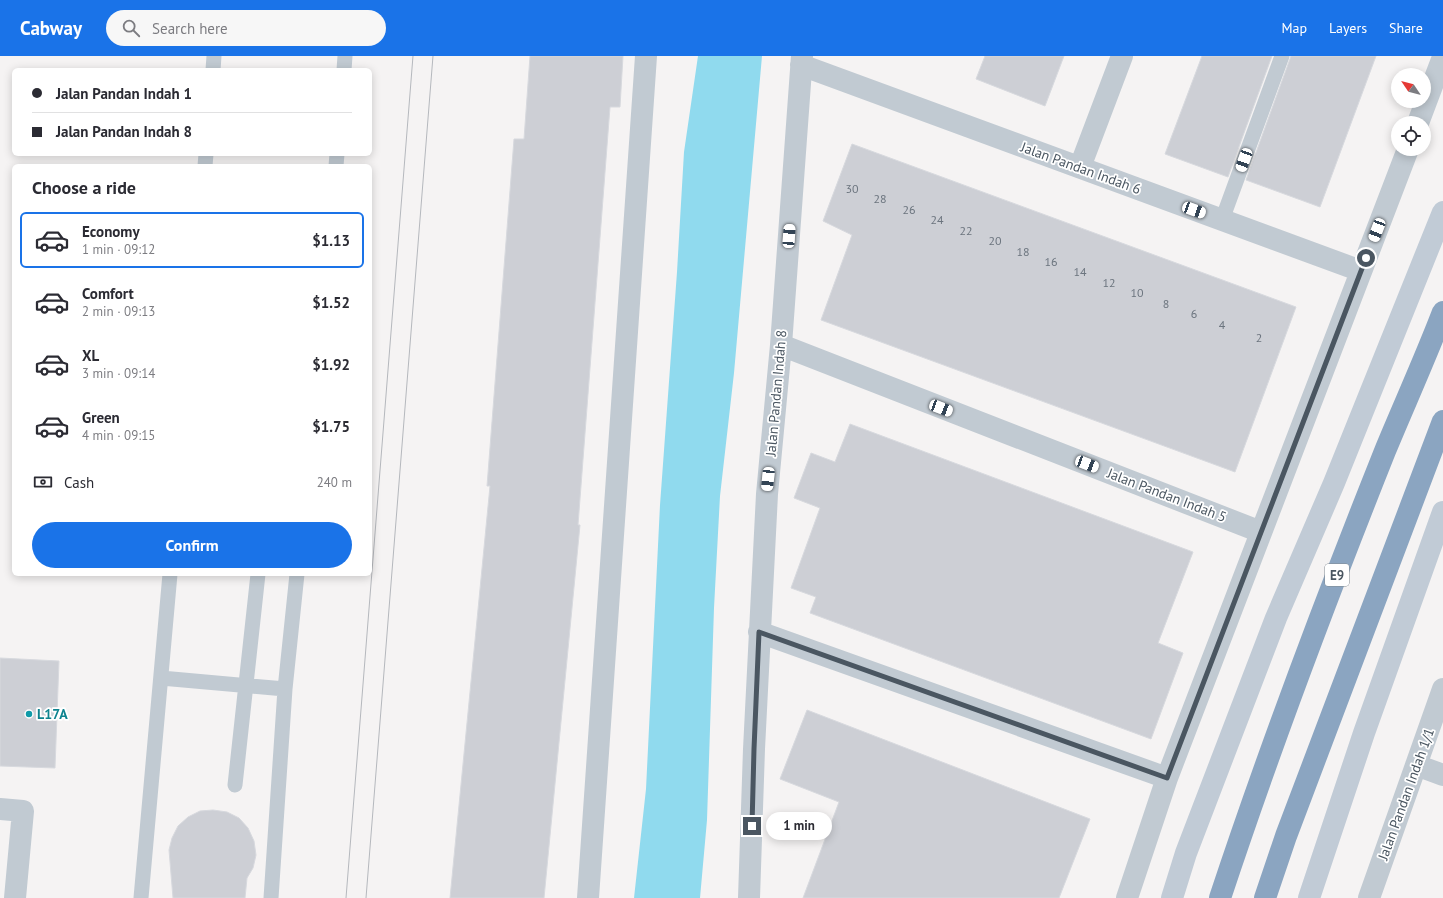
<!DOCTYPE html>
<html lang="en">
<head>
<meta charset="utf-8">
<style>
	:root { --surface:#fff; --page:#f7f7f7; --text:#2b2b33; --muted:#7c7c81; --line:#e1e1e2; --accent:#1a73e8 }
	body { margin:0; font-family:"PT Sans",sans-serif; background:var(--page); color:var(--text); height:100vh; display:flex; flex-direction:column; font-size:15px; white-space:nowrap }
	* { box-sizing:border-box; margin:0 }
	p { font-size:13px; color:var(--muted) }
	.icon { flex:none; width:22px; height:22px; fill:none; stroke:currentColor; stroke-width:2; stroke-linecap:round; stroke-linejoin:round }
	.map { position:relative; flex:1; overflow:hidden }
	.panel { position:absolute; left:12px; top:108px; width:360px; height:412px; display:flex; flex-direction:column; background:var(--surface); border-radius:6px; box-shadow:0 2px 10px #0003 }
	.panel>* { flex:none }
	.top-card { position:absolute; left:12px; top:12px; width:360px; height:88px; border-radius:6px; box-shadow:0 2px 10px #0003; display:grid; align-content:center; height:88px; padding:0 20px; background:var(--surface) }
	.needle { width:26px; rotate:305deg }
	.buttons { position:absolute; left:1391px; top:12px; display:grid; gap:8px }
	.buttons a { display:grid; place-items:center; width:40px; height:40px; border-radius:50%; background:var(--surface); box-shadow:0 2px 10px #0003; font-size:20px }
	.end { position:absolute; width:18px; height:18px; margin:-9px; border:5px solid #4a5661; background:#fff; box-shadow:0 0 0 2px #fff }
	.from { border-radius:50% }
	.bubble { position:absolute; height:28px; border-radius:14px; background:var(--surface); box-shadow:0 2px 10px #0003; font-size:13px; font-weight:600; line-height:28px; text-align:center }
	.car { position:absolute; width:12px; height:24px; margin:-12px -6px; border-radius:5px; box-shadow:0 0 3px 1px #0007; background:linear-gradient(#fff 24%,#345 0 40%,#fff 0 76%,#345 0 86%,#fff 0) }
	.top-card b { display:flex; align-items:center; gap:14px; height:38px; font-size:15px }
	.top-card b+b { border-top:1px solid var(--line) }
	.top-card i { width:10px; height:10px; background:var(--text) }
	ul { padding:0; list-style:none }
	li { display:flex; align-items:center; gap:12px; height:56px; margin:0 8px 6px; padding:0 12px; border:2px solid transparent; border-radius:6px }
	li div { flex:1 }
	li b { display:block; font-size:15px }
	li em { font-style:normal; font-weight:600 }
	li.current { border-color:var(--accent) }
	li>.icon { width:36px; height:36px; stroke-width:1.5 }
	h2 { padding:0 20px; font-size:18px; line-height:48px }
	.pay { display:flex; align-items:center; gap:10px; height:44px; padding:0 20px; font-size:15px }
	.pay p { margin-inline-start:auto }
	.primary-button { display:flex; gap:8px; margin-top:auto; padding:8px 20px }
	.primary-button a { flex:1; height:46px; border-radius:24px; background:var(--accent); color:#fff; font-size:16px; font-weight:600; line-height:46px; text-align:center }
	header { display:flex; align-items:center; gap:24px; box-sizing:border-box; height:56px; padding:0 20px; background:var(--accent); color:#fff }
	header strong { font-size:19px }
	nav { display:flex; gap:22px; margin-inline-start:auto; font-size:14px }
	.search { width:280px; height:36px; background:var(--page); display:flex; align-items:center; gap:10px; box-sizing:border-box; padding:0 14px; border-radius:22px; color:var(--muted); font-size:15px }
	.map>svg:first-child { display:block }
	.water { fill:#90daee }
	.building { fill:#cdcfd5; stroke:#d7d9de }
	.lines { fill:none; stroke-linecap:round; stroke-linejoin:round }
	.service { stroke:#c1cad2; stroke-width:15 }
	.minor { stroke:#c1cad2; stroke-width:22 }
	.secondary { stroke:#c1cbd6; stroke-width:22 }
	.motorway { stroke:#8ba5c1; stroke-width:22 }
	.tram { stroke:#b5b8bd; stroke-width:1 }
	.route { stroke:#4a5661; stroke-width:5 }
	.culture-dot { fill:#0f9aa8; stroke:#fff; stroke-width:1.5 }
	.labels { text-anchor:middle; dominant-baseline:central; stroke-width:3.5; stroke-linejoin:round; paint-order:stroke }
	.number-label { font-size:12px; fill:#6b747e }
	.shield { fill:#fff; stroke:#808990; stroke-width:1 }
	.shield-label { font-size:13px; font-weight:bold; fill:#4a5661 }
	.street-label { font-size:14px; fill:#4a5661; stroke:#fff }
	.culture-label { font-size:14px; font-weight:bold; fill:#0d838f; stroke:#fff; text-anchor:start }
</style>
</head>
<body>
<header>
<strong>Cabway</strong>
<div class="search"><svg class="icon" aria-label="search" viewBox="0 0 24 24"><circle cx="10" cy="10" r="6"/><path d="M15 15l6 6"/></svg>Search here</div>
<nav><a>Map</a><a>Layers</a><a>Share</a></nav>
</header>
<div class="map">
<svg width="1443" height="842" viewBox="0 0 1443 842">
	<rect width="100%" height="100%" fill="#f5f3f3"/>
	<!-- water -->
	<path class="water" d="M698,0H762L734,317L720,440L714,552L707,764L700,842H634L646,733L660,449L677,216L684,96Z"/>
	<!-- building -->
	<path class="building" d="M530,0H623L620,51H610L578,469H580L544,842H450L490,430H487L514,83H524Z
		M985,0H1064L1045,50L976,23Z
		M1202,0H1272L1228,121L1165,98Z
		M1291,0H1376L1320,151L1246,124Z
		M852,88L1296,251L1235,416L821,264L852,179L823,165Z
		M850,368L1193,496L1158,587L1183,597L1151,683L810,557L816,541L791,532L820,452L794,442L811,397L835,406Z
		M0,602L59,605L55,712L0,710Z
		M807,654L1090,763L1059,842H803L839,746L780,723Z
		M213,754L227,756L239,762L248,772L254,785L256,799L253,812L247,822L245,842H173L169,794L172,782L178,770L188,761L200,755Z"/>
	<g class="lines">
		<!-- service -->
		<path class="service" d="M213,14L214,0
			M344,14L345,0
			M205,110L206,98
			M336,110L337,98
			M1222,164L1282,0
			M161,622L285,633
			M235,729L258,518
			M141,842L170,518
			M271,842L285,633L297,518"/>
		<!-- minor -->
		<path class="minor" d="M801,9L1361,215
			M1418,67L1443,1
			M1080,111L1122,0
			M781,289L1261,476
			M759,576L1167,722
			M1416,709L1443,719
			M0,753L23,755L15,842
			M588,842L646,0
			M749,842L754,693L767,438L781,289L802,0
			M1127,842L1167,722L1408,93
			M1369,842L1443,633"/>
		<!-- secondary -->
		<path class="secondary" d="M1172,842L1186,797L1276,562L1334,427L1443,156
			M1309,842L1364,677L1443,456"/>
		<!-- motorway -->
		<path class="motorway" d="M1220,842C1270,691 1326,543 1385,395C1404,349 1425,303 1443,256
			M1265,842L1286,780L1443,365"/>
		<!-- tram -->
		<path class="tram" d="M346,842L413,0
			M366,842L433,0"/>
	</g>
	<g class="lines">
		<!-- route -->
		<path class="route" d="M752,770L754,693L759,576L1167,722L1366,202"/>
	</g>
	<!-- markers -->
	<circle class="culture-dot" cx="29" cy="658" r="4"/>
	<g class="labels">
		<!-- number labels -->
		<g class="number-label">
			<text x="852" y="132">30</text>
			<text x="880" y="142">28</text>
			<text x="909" y="153">26</text>
			<text x="937" y="163">24</text>
			<text x="966" y="174">22</text>
			<text x="995" y="184">20</text>
			<text x="1023" y="195">18</text>
			<text x="1051" y="205">16</text>
			<text x="1080" y="215">14</text>
			<text x="1109" y="226">12</text>
			<text x="1137" y="236">10</text>
			<text x="1166" y="247">8</text>
			<text x="1194" y="257">6</text>
			<text x="1222" y="268">4</text>
			<text x="1259" y="281">2</text>
		</g>
		<!-- shield labels -->
		<rect class="shield" x="1325" y="508" width="24" height="22" rx="3"/>
		<g class="shield-label">
			<text x="1337" y="519">E9</text>
		</g>
		<!-- street labels -->
		<g class="street-label">
			<text transform="translate(1081 112) rotate(20)">Jalan Pandan Indah 6</text>
			<text transform="translate(776 337) rotate(-85)">Jalan Pandan Indah 8</text>
			<text transform="translate(1167 439) rotate(21)">Jalan Pandan Indah 5</text>
			<text transform="translate(1406 738) rotate(-70)">Jalan Pandan Indah 1/1</text>
		</g>
		<!-- culture labels -->
		<g class="culture-label">
			<text x="37" y="658">L17A</text>
		</g>
	</g>
</svg>
<div class="buttons">
<a><svg class="needle" viewBox="-14 -14 28 28"><path d="M0-13l5 13h-10z" fill="#e53935"/><path d="M0 13l5-13h-10z" fill="#7c7c81"/></svg></a>
<a><svg class="icon" aria-label="locate" viewBox="0 0 24 24"><circle cx="12" cy="12" r="6"/><path d="M12 2v4M12 18v4M2 12h4M18 12h4"/></svg></a>
</div>
<i class="end from" style="left:1366px;top:202px"></i>
<i class="end" style="left:752px;top:770px"></i>
<div class="bubble" style="left:766px;top:756px;width:66px">1 min</div>
<i class="car" style="left:1244px;top:104px;rotate:200deg"></i>
<i class="car" style="left:1194px;top:154px;rotate:110deg"></i>
<i class="car" style="left:1377px;top:174px;rotate:201deg"></i>
<i class="car" style="left:789px;top:180px;rotate:4deg"></i>
<i class="car" style="left:941px;top:352px;rotate:111deg"></i>
<i class="car" style="left:1087px;top:408px;rotate:111deg"></i>
<i class="car" style="left:768px;top:423px;rotate:186deg"></i>
<div class="top-card">
<b><i class="from"></i>Jalan Pandan Indah 1</b>
<b><i></i>Jalan Pandan Indah 8</b>
</div>
<section class="panel">
<h2>Choose a ride</h2>
<ul>
<li class="current"><svg class="icon" aria-label="car" viewBox="0 0 24 24"><path d="M5 17H2v-5l4-1 3-4h7l3 4 3 1v5h-3M9 17h6M6 11h13"/><circle cx="7" cy="17" r="2"/><circle cx="17" cy="17" r="2"/></svg><div><b>Economy</b><p>1 min · 09:12</p></div><em>$1.13</em></li>
<li><svg class="icon" aria-label="car" viewBox="0 0 24 24"><path d="M5 17H2v-5l4-1 3-4h7l3 4 3 1v5h-3M9 17h6M6 11h13"/><circle cx="7" cy="17" r="2"/><circle cx="17" cy="17" r="2"/></svg><div><b>Comfort</b><p>2 min · 09:13</p></div><em>$1.52</em></li>
<li><svg class="icon" aria-label="car" viewBox="0 0 24 24"><path d="M5 17H2v-5l4-1 3-4h7l3 4 3 1v5h-3M9 17h6M6 11h13"/><circle cx="7" cy="17" r="2"/><circle cx="17" cy="17" r="2"/></svg><div><b>XL</b><p>3 min · 09:14</p></div><em>$1.92</em></li>
<li><svg class="icon" aria-label="car" viewBox="0 0 24 24"><path d="M5 17H2v-5l4-1 3-4h7l3 4 3 1v5h-3M9 17h6M6 11h13"/><circle cx="7" cy="17" r="2"/><circle cx="17" cy="17" r="2"/></svg><div><b>Green</b><p>4 min · 09:15</p></div><em>$1.75</em></li>
</ul>
<div class="pay"><svg class="icon" aria-label="cash" viewBox="0 0 24 24"><path d="M3 7h18v10H3z"/><circle cx="12" cy="12" r="2"/></svg>Cash<p>240 m</p></div>
<div class="primary-button"><a>Confirm</a></div>
</section>
</div>
</body>
</html>
